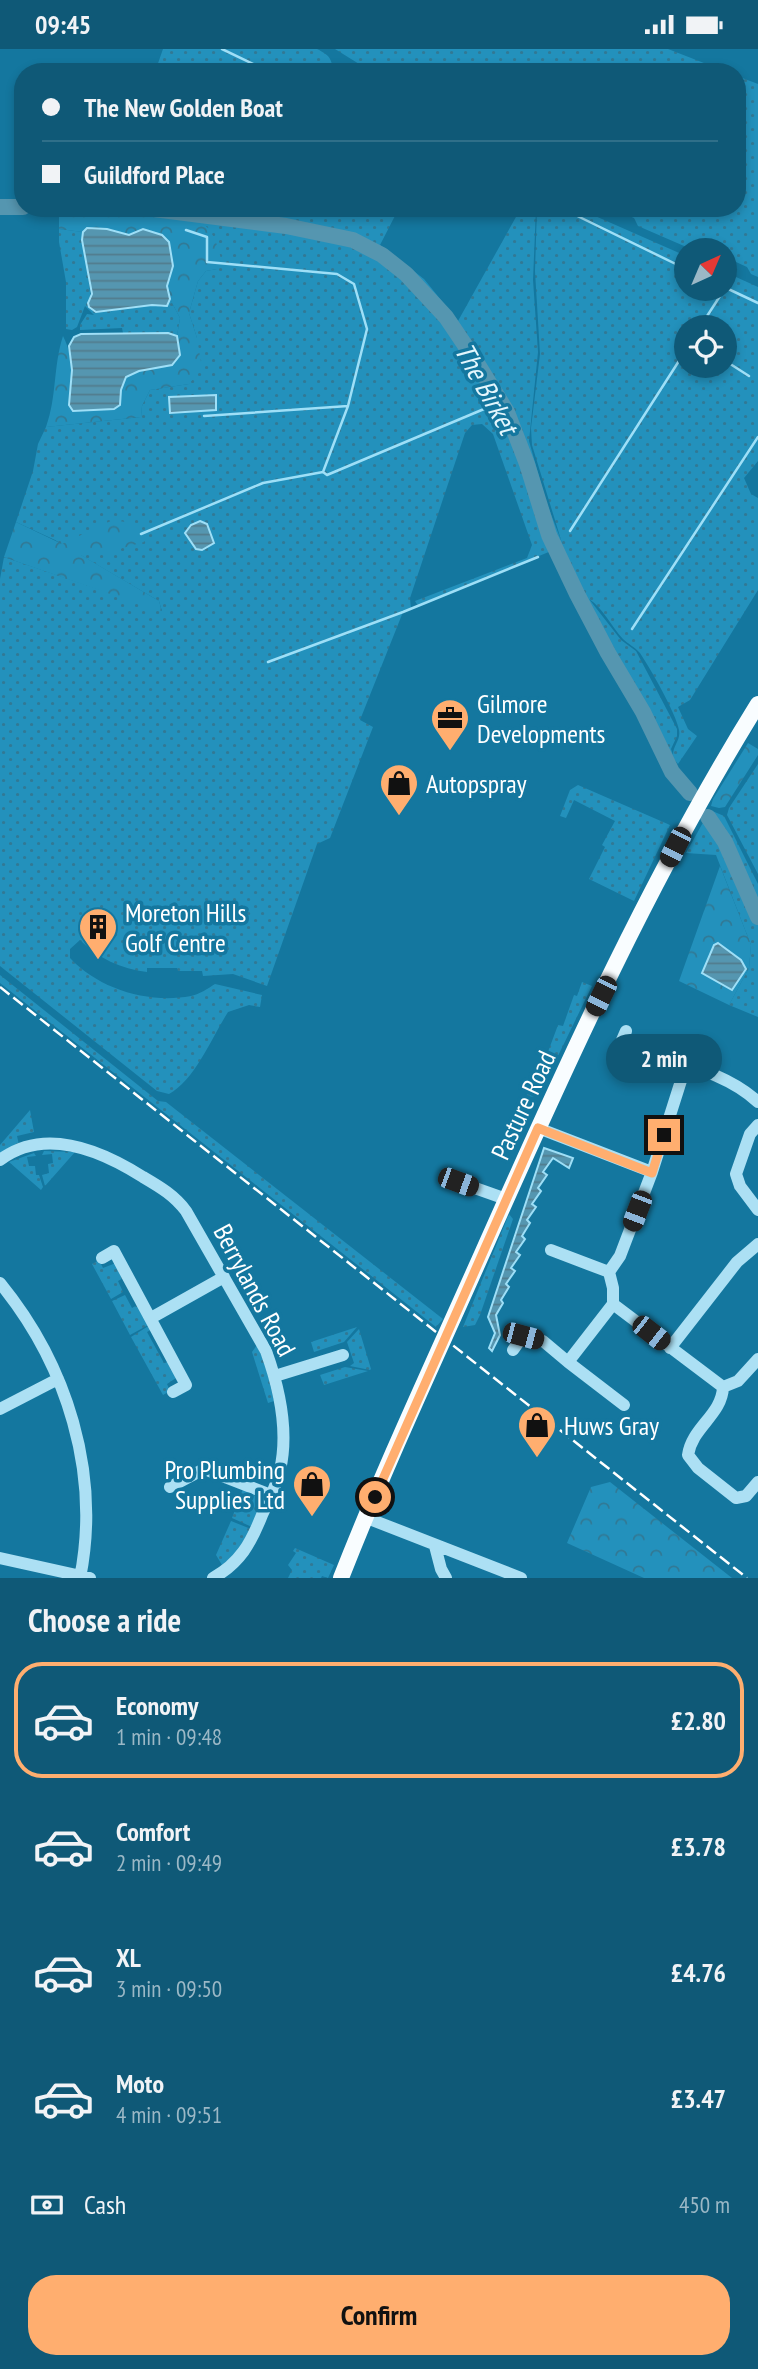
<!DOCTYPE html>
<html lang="en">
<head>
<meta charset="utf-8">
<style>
	:root { --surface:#0f5977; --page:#185f7c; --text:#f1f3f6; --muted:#9bb8c6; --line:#2f6f89; --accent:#ffae6f }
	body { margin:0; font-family:"PT Sans Narrow",sans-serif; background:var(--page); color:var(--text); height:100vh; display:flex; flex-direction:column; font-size:26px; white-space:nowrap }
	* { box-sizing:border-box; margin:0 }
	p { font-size:23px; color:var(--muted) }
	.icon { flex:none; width:38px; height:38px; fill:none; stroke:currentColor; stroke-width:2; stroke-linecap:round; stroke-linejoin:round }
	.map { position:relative; height:1529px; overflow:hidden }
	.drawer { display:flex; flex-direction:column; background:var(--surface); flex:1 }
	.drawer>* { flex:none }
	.hud { position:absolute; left:14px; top:14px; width:732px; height:154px; border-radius:28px; box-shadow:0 4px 10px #0003; display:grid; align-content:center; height:154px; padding:0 28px; background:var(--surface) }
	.needle { width:46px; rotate:44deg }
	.buttons { position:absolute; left:674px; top:189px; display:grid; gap:14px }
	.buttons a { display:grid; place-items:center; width:63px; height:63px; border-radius:50%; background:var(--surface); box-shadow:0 4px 10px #0003; font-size:35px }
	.end { position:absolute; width:32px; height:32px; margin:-16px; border:9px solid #ffae6f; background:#111; box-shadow:0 0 0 4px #111 }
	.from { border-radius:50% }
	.bubble { position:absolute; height:49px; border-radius:24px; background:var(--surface); box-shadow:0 4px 10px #0003; font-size:23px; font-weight:800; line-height:49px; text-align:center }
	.car { position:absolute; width:21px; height:42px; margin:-21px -10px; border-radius:9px; box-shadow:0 0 5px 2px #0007; background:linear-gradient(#222 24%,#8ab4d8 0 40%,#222 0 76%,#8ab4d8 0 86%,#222 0) }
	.hud b { display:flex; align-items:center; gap:24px; height:66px; font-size:26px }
	.hud b+b { border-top:2px solid var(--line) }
	.hud i { width:18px; height:18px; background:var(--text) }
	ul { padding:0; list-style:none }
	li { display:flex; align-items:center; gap:21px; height:116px; margin:0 14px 10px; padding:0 14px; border:4px solid transparent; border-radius:28px }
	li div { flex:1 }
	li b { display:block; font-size:26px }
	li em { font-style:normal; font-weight:800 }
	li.current { border-color:var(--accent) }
	li>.icon { width:63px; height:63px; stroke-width:1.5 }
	h2 { padding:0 28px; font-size:32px; line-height:84px }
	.pay { display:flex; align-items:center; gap:18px; height:77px; padding:0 28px; font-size:26px }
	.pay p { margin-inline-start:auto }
	.primary-button { display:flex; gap:14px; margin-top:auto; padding:14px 28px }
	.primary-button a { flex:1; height:80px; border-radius:28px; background:var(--accent); color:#111; font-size:28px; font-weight:800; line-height:80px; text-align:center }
	.status { display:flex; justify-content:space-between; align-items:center; height:49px; padding:0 35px; background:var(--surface); direction:ltr }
	.status svg { height:19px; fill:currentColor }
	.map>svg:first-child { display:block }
	.grass { fill:url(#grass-dots); fill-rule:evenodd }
	.forest { fill:url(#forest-crowns) }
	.water { fill:url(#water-rules); stroke:#9edff7; stroke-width:2 }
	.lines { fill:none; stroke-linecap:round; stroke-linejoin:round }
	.stream { stroke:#9edff7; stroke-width:2.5 }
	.river { stroke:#5596b0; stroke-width:16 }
	.minor { stroke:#ace0f4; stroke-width:12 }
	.major { stroke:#f9fdff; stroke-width:16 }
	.rail { stroke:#fff; stroke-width:2.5; stroke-dasharray:12 5; stroke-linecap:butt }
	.route { stroke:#ffae6f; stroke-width:9 }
	.labels { text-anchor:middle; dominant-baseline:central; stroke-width:7; stroke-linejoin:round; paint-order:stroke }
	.poi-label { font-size:26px; fill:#fff; stroke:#14779f; text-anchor:start }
	.street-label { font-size:26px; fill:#fff; stroke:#14779f }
	.water-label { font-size:28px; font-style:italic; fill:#e3f6fd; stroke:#14779f }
</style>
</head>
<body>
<div class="status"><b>09:45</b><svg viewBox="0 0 49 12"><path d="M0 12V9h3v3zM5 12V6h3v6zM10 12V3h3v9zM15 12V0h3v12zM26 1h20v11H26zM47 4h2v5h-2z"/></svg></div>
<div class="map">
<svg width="758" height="1529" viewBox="0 0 758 1529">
	<defs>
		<pattern id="grass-dots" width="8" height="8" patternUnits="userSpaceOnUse" patternTransform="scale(1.75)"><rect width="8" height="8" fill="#2391bc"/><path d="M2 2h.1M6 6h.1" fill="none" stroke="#317995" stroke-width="1.8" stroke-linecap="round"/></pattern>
		<pattern id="forest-crowns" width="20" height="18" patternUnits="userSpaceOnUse" patternTransform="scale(1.75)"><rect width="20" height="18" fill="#2391bc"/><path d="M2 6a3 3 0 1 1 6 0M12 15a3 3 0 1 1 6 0" fill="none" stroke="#317995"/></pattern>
		<pattern id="water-rules" width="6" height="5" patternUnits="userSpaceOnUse" patternTransform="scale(1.75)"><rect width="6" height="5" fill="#5596b0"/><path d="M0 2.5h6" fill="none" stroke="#527c8d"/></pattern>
	</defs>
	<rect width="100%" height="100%" fill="#14779f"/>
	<!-- grass -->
	<path class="grass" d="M163,0H317C329,6 332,9 333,23H155Z
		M335,0H668L727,23H372Z
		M737,27L758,35V228L751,225L747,218L725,208L724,201H708L698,197L691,200L638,177L634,169L612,159H737Z
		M165,159H399L380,196L424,230L458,272L521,159H536L533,231L538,303L529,392L546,452L562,494L532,396L531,379L540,305L535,222L537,159H577L686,207V240H724L725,223L758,238V412L744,429L751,445L758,449V541L690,651L678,658L688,680L697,687L678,715L666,700L638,641L594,569L576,531L553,482L516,372L460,280L417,231L377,199L359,191L282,173ZM724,278V317H686V278ZM589,550C603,559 611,577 623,590C628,595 635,598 640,604C650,619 676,664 679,681C681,691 673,696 673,706L671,700L677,687V680L636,602L621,591Z
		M188,165L286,177L353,191L382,206L406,225L446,268L475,311L507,363L556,500L418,557L415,552L527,509L532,496L493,385L482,375L472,376L465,384L410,549L411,560L403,563L360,671L373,678L330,789L317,795L267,937L233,925L203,927L202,922H178L177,919H147V923C121,920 98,909 80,891L70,900V909C99,940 148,955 191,947C198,946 209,939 215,935L262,946L260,958L249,956L228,963C212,988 195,1031 169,1045L157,1042L0,917V530L4,508L162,562L159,552L55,491L16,473L33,422L38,395L46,378L141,368L142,357L150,341L189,335L197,289L189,264L198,232L206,222L217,220L207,178Z
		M59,180L83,183L92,261L96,263L153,256L162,258L169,253L170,250L180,269L177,287L168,284H123L122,279L80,281V276L87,265L94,266L85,257L77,278L72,281L66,280V233L59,193Z
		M758,715V825L727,766L729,759Z
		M578,736L670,776L634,852L589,830L605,798L602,796L615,772L574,751L566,769L560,767L570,741Z
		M710,761L724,767L758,835V968L729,956L749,919L751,896L716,806L686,804Z
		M0,926L158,1052L166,1053L443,1270L436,1278L0,934Z
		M582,933L592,937L538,1048L526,1047L536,1035L558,976L563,977L574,946L577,947Z
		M30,1061L34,1083L17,1087L19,1096L0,1104V1096Z
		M44,1102L75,1103L45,1137L42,1126L49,1124L48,1115L53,1114L52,1105L42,1106Z
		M34,1104L36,1107L27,1108L29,1117H35L36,1126H39L43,1138L41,1141L9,1113Z
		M509,1165L513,1170L480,1266L475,1276L463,1278Z
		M99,1211L103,1219L116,1214L125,1228L118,1232L123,1243L111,1250L92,1215Z
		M125,1246L132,1259L139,1255L150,1275L130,1286L112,1252Z
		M150,1276L152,1280L147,1283L164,1314L170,1312L176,1329L167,1335L170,1342L163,1346L131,1288Z
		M357,1278L344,1293L314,1303L311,1293Z
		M359,1280L371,1320L370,1321L350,1317L354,1314L347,1293Z
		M257,1296L265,1315L274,1352L268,1354L252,1303Z
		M345,1318L368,1322L324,1336L320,1326Z
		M243,1440C268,1450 260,1457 252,1478L232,1469Z
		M231,1472L251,1480L235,1505L222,1516L216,1506Z
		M295,1499L334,1516L328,1529L322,1527L321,1529H288L292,1521L288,1516L296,1504L293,1502Z"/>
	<!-- forest -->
	<path class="forest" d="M59,159C95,159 184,151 208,179C216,189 219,202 222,214L217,220L206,222L198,232L189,264L197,289L202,319L189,335L150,341L142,357L141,368L46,378C57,348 53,318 63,287C74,308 73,333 70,356H120L121,341L126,328L139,322L172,316L180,306L177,287L180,269L170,250L167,237L173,217L139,183L129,186L107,180L87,179L83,183L59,180Z
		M113,471L137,475L144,493L112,502L81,506L159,552L162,563L4,508L16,473L62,495Z
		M748,694L758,700V706L725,758L719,759L711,757L713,750Z
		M720,817L751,896L749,919L729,956L679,932Z
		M610,1433L732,1529H644L567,1494L591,1438Z"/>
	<!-- water -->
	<path class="water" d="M87,179L107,180L129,186L143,180L162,186L169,193L173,217L167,237L170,250L167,257L152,256L96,263L89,258L88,254L92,245L82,191L83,183Z
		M168,284L177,287L180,306L172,316L139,322L126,328L121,341L120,356L114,360L73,362L69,356L72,321L69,297L74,288L81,285Z
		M216,346V361L170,364L169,348Z
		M200,472L207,475L214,494L202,501L196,500L185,484L191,476Z
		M718,894L741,911L746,920L732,941L702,924L714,896Z
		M544,1099L573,1109L569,1119L553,1109L543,1123L547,1126L538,1139L541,1142L532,1155L536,1158L527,1171L530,1174L522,1187L525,1190L516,1203L520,1206L511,1219L515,1222L506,1235L509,1238L501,1251L503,1254L496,1266L500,1286L492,1302L489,1299L495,1284L488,1268Z"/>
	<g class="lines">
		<!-- stream -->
		<path class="stream" d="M222,0L270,23
			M561,159L686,220
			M186,181L207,188V213L337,225L354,235L367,280L348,357L323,423L327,426L484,360
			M724,238L758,254
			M700,278L720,247
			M724,311L749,327
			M204,367L348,357
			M570,482L686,301
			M141,485L263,434L323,423
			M632,580L758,388
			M268,613L403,563L538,508"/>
		<!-- river -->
		<path class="river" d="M0,158H23
			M146,159L286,177L353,191L382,206L406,225L446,268L475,311L507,363L527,415L549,486L577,545L608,604L643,663L672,723L690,744
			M708,768L725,793L758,868"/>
		<!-- minor -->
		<path class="minor" d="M621,994C667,1014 720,1018 758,1053
			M616,1005L626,982
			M686,1016L652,1123L620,1207L609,1223L613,1239V1255L723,1338
			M758,1076L750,1085L736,1125L740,1137L758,1161
			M538,1079L652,1123
			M0,1111C45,1077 102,1102 143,1128C160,1138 174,1146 186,1162L266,1302C279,1338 289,1382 280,1421C277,1436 269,1451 262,1466C251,1494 240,1514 213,1529
			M458,1133L506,1150
			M551,1201L609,1223
			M102,1209L114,1202L186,1336L173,1343
			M0,1234C67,1316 101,1424 80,1529
			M613,1255L568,1313L624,1356
			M151,1269L224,1228
			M670,1299L737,1213L758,1195
			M513,1301L523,1287L543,1292L568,1313
			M275,1327L343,1306
			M723,1338C722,1366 692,1378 688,1406L698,1419L736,1449L746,1447L758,1433
			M723,1338L738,1332L758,1310
			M0,1360L58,1330
			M170,1438L204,1420L271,1446
			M367,1469L521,1529
			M435,1497L441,1520L446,1529
			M0,1509L90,1529"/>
		<!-- major -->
		<path class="major" d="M341,1529C386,1414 439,1302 489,1189C570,1007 653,824 758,655"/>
		<!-- rail -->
		<path class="rail" d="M0,938L747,1529"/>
	</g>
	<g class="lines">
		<!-- route -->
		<path class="route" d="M375,1448L538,1079L652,1124L664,1086"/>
	</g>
	<!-- icons -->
	<defs>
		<symbol id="office-pin" viewBox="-11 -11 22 30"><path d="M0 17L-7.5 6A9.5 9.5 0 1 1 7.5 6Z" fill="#ffae6f" stroke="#14779f"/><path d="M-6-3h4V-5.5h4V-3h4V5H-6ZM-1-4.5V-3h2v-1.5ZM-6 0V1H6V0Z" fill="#111"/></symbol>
		<symbol id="shop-pin" viewBox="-11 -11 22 30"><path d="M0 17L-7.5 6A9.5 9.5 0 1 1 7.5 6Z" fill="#ffae6f" stroke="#14779f"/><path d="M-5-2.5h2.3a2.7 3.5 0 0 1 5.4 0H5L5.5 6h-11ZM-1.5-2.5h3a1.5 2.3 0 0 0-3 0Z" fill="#111"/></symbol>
		<symbol id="building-pin" viewBox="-11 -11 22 30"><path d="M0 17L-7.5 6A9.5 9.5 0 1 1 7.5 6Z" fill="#ffae6f" stroke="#14779f"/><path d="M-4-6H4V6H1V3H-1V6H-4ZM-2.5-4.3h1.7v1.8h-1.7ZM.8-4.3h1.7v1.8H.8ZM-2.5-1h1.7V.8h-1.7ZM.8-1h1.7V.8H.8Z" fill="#111"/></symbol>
	</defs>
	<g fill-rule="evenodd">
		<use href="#office-pin" x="428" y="647" width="44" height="60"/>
		<use href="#shop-pin" x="377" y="712" width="44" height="60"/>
		<use href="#building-pin" x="76" y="856" width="44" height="60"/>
		<use href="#shop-pin" x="515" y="1354" width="44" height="60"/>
		<use href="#shop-pin" x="290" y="1413" width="44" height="60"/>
	</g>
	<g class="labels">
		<!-- poi labels -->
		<g class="poi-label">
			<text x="477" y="654">Gilmore<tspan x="477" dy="30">Developments</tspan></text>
			<text x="426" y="734">Autopspray</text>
			<text x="125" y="863">Moreton Hills<tspan x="125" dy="30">Golf Centre</tspan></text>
			<text x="564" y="1376">Huws Gray</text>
			<text x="285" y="1420" text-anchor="end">Pro Plumbing<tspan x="285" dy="30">Supplies Ltd</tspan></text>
		</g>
		<!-- street labels -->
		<g class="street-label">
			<text transform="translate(523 1056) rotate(-65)">Pasture Road</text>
			<text transform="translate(255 1241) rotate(62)">Berrylands Road</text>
		</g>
		<!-- water labels -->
		<g class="water-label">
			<text transform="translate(487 339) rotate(61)">The Birket</text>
		</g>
	</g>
</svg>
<div class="buttons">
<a><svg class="needle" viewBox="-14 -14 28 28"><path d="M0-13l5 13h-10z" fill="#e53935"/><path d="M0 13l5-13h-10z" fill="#9bb8c6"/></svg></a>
<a><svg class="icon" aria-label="locate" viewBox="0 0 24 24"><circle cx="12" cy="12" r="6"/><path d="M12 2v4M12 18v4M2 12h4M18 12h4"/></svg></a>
</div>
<i class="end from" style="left:375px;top:1448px"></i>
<i class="end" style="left:664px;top:1086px"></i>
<div class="bubble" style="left:606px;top:985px;width:116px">2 min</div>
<i class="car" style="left:675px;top:798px;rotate:207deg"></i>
<i class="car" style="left:601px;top:947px;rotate:206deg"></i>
<i class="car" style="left:458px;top:1133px;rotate:110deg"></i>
<i class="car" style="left:637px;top:1162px;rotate:201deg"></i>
<i class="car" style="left:651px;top:1284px;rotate:128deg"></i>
<i class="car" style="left:523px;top:1287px;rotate:105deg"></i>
<div class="hud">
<b><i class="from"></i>The New Golden Boat</b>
<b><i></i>Guildford Place</b>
</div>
</div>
<section class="drawer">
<h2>Choose a ride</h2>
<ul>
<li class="current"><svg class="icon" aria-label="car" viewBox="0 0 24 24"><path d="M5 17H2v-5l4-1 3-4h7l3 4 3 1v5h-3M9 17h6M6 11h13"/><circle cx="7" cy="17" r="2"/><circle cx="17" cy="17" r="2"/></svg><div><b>Economy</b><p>1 min · 09:48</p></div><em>£2.80</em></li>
<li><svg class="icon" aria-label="car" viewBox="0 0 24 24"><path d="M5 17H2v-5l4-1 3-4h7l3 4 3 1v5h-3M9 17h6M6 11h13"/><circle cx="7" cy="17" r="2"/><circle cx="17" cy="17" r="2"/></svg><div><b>Comfort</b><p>2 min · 09:49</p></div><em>£3.78</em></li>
<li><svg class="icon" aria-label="car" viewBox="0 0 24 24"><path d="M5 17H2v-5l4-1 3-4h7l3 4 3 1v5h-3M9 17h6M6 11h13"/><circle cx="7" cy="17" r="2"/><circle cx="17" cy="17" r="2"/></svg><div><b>XL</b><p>3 min · 09:50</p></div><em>£4.76</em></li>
<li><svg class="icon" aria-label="car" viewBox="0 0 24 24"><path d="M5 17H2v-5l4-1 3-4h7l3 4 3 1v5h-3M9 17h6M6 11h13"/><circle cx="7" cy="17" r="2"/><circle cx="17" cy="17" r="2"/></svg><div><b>Moto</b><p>4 min · 09:51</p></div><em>£3.47</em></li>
</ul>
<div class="pay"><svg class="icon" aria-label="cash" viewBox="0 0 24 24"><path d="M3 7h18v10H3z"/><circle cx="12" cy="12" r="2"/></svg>Cash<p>450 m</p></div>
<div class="primary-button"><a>Confirm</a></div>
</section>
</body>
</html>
